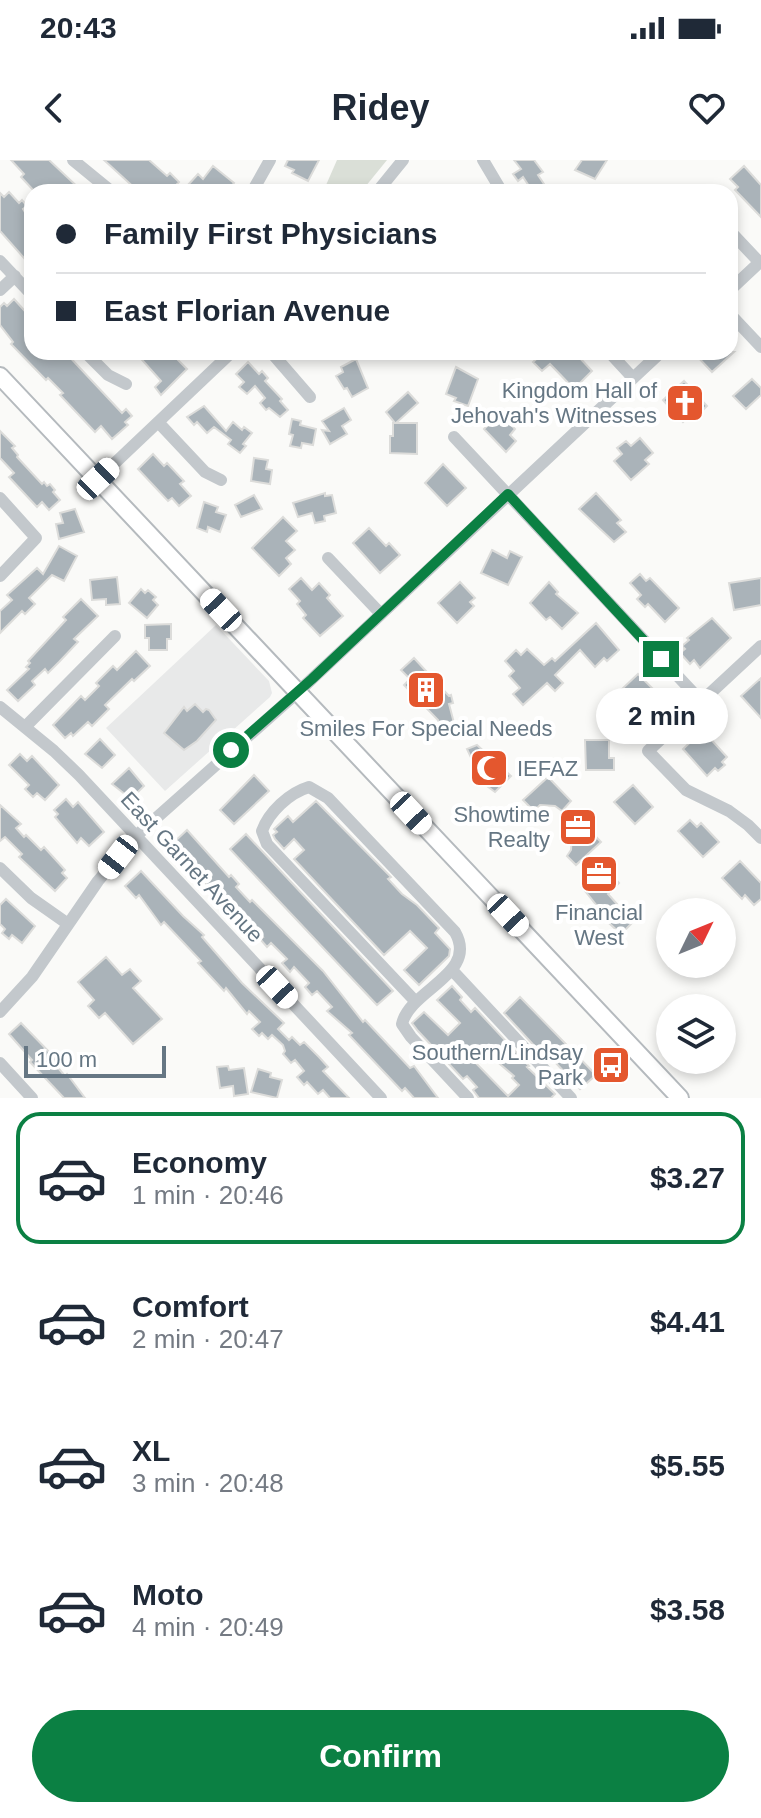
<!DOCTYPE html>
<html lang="en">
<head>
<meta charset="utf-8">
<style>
	:root { --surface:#fff; --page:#f6f6f7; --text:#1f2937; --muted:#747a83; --line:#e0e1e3; --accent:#0b8043 }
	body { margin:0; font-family:Helvetica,sans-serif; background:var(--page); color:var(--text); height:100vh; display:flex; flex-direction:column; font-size:30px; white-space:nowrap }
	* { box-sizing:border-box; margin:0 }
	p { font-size:26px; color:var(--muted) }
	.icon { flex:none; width:44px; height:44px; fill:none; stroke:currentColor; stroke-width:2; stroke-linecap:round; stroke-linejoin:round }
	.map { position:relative; height:938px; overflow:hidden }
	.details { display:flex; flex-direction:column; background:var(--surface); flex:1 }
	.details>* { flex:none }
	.top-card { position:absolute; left:24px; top:24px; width:714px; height:176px; border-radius:24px; box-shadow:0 4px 12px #0003; display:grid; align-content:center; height:176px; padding:0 32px; background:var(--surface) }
	.needle { width:52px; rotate:47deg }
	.tools { position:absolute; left:656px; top:738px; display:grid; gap:16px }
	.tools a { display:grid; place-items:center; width:80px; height:80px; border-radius:50%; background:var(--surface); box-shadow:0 4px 12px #0003; font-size:40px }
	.scale { position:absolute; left:24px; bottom:20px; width:142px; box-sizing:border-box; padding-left:8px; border:4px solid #657683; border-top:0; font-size:22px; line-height:28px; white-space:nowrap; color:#657683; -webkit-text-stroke:6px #fff; paint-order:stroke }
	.end { position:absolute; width:36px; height:36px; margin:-18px; border:10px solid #0b8043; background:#fff; box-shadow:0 0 0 4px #fff }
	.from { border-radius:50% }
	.bubble { position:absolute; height:56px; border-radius:28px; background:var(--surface); box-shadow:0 4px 12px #0003; font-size:26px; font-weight:700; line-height:56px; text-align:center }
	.car { position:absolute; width:24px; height:48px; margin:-24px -12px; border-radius:10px; box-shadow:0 0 6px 2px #0007; background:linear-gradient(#fff 24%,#345 0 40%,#fff 0 76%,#345 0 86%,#fff 0) }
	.top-card b { display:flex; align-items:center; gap:28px; height:76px; font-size:30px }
	.top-card b+b { border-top:2px solid var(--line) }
	.top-card i { width:20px; height:20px; background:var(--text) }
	ul { padding:14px 0 0; list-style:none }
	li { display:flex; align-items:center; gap:24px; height:132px; margin:0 16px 12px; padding:0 16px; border:4px solid transparent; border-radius:24px }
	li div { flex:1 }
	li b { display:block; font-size:30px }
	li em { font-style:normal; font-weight:700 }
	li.selected { border-color:var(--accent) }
	li>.icon { width:72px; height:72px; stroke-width:1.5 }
	.primary-button { display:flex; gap:16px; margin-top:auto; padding:16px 32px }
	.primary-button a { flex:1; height:92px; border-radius:48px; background:var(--accent); color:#fff; font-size:32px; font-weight:700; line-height:92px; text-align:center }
	.status { display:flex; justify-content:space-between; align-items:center; height:56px; padding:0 40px; background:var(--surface); direction:ltr }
	.status svg { height:22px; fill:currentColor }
	header { display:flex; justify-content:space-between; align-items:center; height:104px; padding:0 32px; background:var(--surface); font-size:36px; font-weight:700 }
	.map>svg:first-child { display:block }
	.built { fill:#e8e9e9 }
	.green { fill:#dadfd7 }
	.building { fill:#aab3b9; stroke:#dcdcda; stroke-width:2; fill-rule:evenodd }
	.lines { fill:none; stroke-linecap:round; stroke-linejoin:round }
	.major-casing { stroke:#b5babe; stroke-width:20 }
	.minor { stroke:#c3c8cc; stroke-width:12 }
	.major { stroke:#fff; stroke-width:16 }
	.route { stroke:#0b8043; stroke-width:10 }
	.labels { text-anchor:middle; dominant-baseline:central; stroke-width:8; stroke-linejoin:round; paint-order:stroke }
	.poi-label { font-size:22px; fill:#657683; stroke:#fff; text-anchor:end }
	.street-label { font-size:22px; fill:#657683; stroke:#fff }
</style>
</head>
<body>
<div class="status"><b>20:43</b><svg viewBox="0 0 49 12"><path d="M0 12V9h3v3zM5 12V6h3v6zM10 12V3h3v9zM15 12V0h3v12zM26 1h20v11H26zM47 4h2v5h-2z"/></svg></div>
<header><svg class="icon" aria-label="back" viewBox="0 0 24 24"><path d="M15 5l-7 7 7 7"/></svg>Ridey<svg class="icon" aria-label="heart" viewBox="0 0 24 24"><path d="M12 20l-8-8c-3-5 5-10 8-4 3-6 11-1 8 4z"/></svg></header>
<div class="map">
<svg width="761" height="938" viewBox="0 0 761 938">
	<rect width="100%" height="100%" fill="#fafaf8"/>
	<!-- built -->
	<path class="built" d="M216,465L269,521L272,533L270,537L165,631L106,568Z"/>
	<!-- green -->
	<path class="green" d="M337,0H387L361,32H323Z"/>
	<!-- building -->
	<path class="building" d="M11,0H49L83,32H35L21,17L24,14Z
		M104,0H149L167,16L170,13L179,22L170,32H139Z
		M288,0H319L308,21L292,13L294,10L285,6Z
		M514,0H534L543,12L538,15L546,27L533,32L523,17L518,21L513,14L521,9Z
		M582,0H607L595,19L575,10Z
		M213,6L234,23L227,32H196L188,25L198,14L203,19Z
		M744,6L761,25V57L735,30L738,27L730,19Z
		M9,32L19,43L22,40L27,46L23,49L32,63V107L0,71V33L4,37Z
		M14,139L32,159V192H65L122,253L126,249L132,256L125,262L128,265L112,279L101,266L95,272L60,235L63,233L48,218L46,220L11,184L13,182L0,165V147L4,143L7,146Z
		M135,192H175L178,196L176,198L187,209L161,235L155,227L161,221Z
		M544,192H554L559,197L564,192H583L578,196L592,211L574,229L550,204L542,211L533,202Z
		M693,192H734L712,212Z
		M356,199L368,228L352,237L347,228L344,229L336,216L343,212L341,207Z
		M248,202L259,214L262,211L268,218L265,221L282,239L280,241L288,250L280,257L269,248L266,250L260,243L265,238L255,226L247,234L239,227L244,222L236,214Z
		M456,207L478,219L468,246L454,241L456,238L446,234Z
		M752,219L761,228V235L746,249L733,236Z
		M684,221L707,246L696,257L692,253L683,262L663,240Z
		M408,232L418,243L396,263H417V294L390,293V276H393V263H395L386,252Z
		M204,246L226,271L233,262L242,270L244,267L252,273L243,284L246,286L240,293L228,284L231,280L214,267L207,273L197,262L194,265L187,257Z
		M344,248L351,260L342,266L347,274L330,284L322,270L329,271L322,261Z
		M500,253L515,269L510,275L516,281L506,292L484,269Z
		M292,259L301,261L300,265L316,269L313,285L302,283L301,288L290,286L293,275L289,274Z
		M0,271L15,286L12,288L18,295L17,297L42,324L44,322L47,326L50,324L55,330L53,332L60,340L49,350L42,342L37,347L9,317L14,313L0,298Z
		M640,278L653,293L645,300L649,304L631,320L614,301L622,294L617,288L626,281L631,286Z
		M153,294L164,306L167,303L184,321L180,324L191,336L179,346L172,338L168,341L138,309Z
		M254,298L268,300L266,309L272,310L270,324L251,321Z
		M443,304L466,328L447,346L425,323Z
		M325,333V336L332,335L336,353L324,356L325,361L315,363L312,353L298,357L293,343Z
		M596,333L621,360L617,363L626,372L614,382L579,349Z
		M254,335L262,349L241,357L235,345Z
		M204,342L218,347L216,352L226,355L220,372L208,367L207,372L197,368Z
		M75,349L84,372L59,379L56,364L63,363L60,353Z
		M283,357L297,371L286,381L295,390L286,398L291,404L279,416L252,388Z
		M369,368L386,386L389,383L400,395L380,413L353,383Z
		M59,386L77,396L64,421L52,415L29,438L35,444L25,454L22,451L0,473V451L12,440L7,435L37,408L43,414Z
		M492,390L507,398L510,391L522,397L508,425L481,413Z
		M640,414L646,421L650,418L679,448L665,462L648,444L645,447L637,439L641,435L630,423Z
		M117,417L120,444L106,445V439L92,440L90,420Z
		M301,418L312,430L319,423L330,435L327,438L343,456L320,476L303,458L306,455L297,444L300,441L289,429Z
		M761,418V445L734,450L729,423Z
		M460,422L475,438L470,442L474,446L457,463L438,443Z
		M549,422L558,432L556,434L578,453L562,469L550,457L546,460L530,443Z
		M141,429L145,433L148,430L156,437L153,440L158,445L147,458L129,443Z
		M81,439L98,456L74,479L78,482L59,502L48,513L45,509L32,521L35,525L18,541L7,530L29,509L26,507L30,503L28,501L66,460L63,457Z
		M712,458L731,478L700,508L694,500L690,504L680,493L685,489L682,486L689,480L687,478Z
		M596,463L619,490L607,501L604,498L595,507L580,490L555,515L563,523L555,531L547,523L523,545L513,534L520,528L509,516L514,511L505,501L516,490L521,495L527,489L544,505L552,498L555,501Z
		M171,464V479H167V490H149V478H145V465Z
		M136,491L150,506L134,521L132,519L105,545L109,549L92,566L88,562L73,576L71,573L65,578L53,565L81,536L85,540L99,526L96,523L113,506L117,510Z
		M414,498L449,536L451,535L453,543L449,544L454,563L440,567L438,560L404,525L410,519L401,510Z
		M638,514L667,543L656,554L652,550L639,562L626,548L633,542L622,529Z
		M761,518V558L741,536Z
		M195,544L203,552L206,549L209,550L216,560L197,581L184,590L164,573L184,547L187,551Z
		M713,553L722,562L707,575L727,597L722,602L725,605L718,611L715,608L707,616L683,589L699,574L695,570Z
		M100,579L115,595L102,608L85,594Z
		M585,580H609V598H614V610H586Z
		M477,585L511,616L495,632L480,621L482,620L472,610L475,606L467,589Z
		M20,594L27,601L32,596L59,625L45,640L37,633L33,637L25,629L29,625L9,605Z
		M129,608L144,626L131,639L112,624Z
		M254,615L269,631L234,664L220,650Z
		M548,617L571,641L562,651L555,646L540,645L534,651L523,640Z
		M633,625L653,647L635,664L614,642Z
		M66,639L73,647L78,642L104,672L89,686L81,678L77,683L55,657L58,654L54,650Z
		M316,641L391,717L388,719L402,734L417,745L439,768L435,773L450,789L449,796L419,825L404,810L427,788L410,771L384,795L294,699L304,690L294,679L284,689L275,679L273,675L277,672L274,669L288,656L293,662Z
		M0,645L21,664L16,668L24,677L26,675L41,690L44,687L65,710L62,713L67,718L55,731L19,697L22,694L5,677L0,681Z
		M578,658L601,682L576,705L567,696L571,690L572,673L568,667Z
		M690,660L697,667L701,663L719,682L703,697L678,671Z
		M187,670L229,717L231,715L239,724L236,727L250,742L252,740L323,811L363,862L365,860L410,908L414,906L438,938H414L405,928L402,931L349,875L352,873L327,851L332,847L317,831L312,835L305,827L309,823L294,807L290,812L282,803L287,799L271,783L267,787L260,779L263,777L246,759L243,762L191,708L172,684Z
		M246,674L393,831L377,845L230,689Z
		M740,701L761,723V739L754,745L745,735L742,739L722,718Z
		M141,711L183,756L204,775L202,777L242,823L284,863L278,869L289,880L292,877L300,885L304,882L319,897L328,907L323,911L349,938H330L323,930L318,934L307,922L304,925L297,917L304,911L295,900L291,903L283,894L285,891L283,885L272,875L268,879L262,873L259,876L252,869L260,862L249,851L247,854L226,828L224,831L212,818L198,803L201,801L164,762L161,765L139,735L136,738L125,726Z
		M600,711L604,715L608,711L619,723L608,734L633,762L621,774L598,753L601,751L582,727Z
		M6,739L35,766L22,783L12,775L9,779L2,773L5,769L0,764V745Z
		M106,797L122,815L130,809L141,821L133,828L162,859L133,884L105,853L99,858L88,846L94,840L78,822Z
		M452,826L462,837L460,840L471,852L475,848L529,906L527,907L555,934L551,938H479L473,930L477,927L467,916L463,919L418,871L412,863L424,852L448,875L460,863L437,840ZM480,887L514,916L512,918L519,925L508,936L470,897Z
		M520,837L596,915L580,929L543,889L540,892L504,853Z
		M21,863L56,899L53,902L65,916L67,914L85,938H64L30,902L32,900L9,874Z
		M228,906L229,910L244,908L248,934L234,936L233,926L220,928L217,907Z
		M258,909L271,913L270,917L282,920L277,938L251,932Z"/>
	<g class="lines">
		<defs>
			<path id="major" d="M0,216L680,938"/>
		</defs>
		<!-- major casing -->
		<use href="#major" class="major-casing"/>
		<!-- minor -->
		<path class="minor" d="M73,0L112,32
			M483,0L502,32
			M252,32L270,0
			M377,32L403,0
			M730,71L760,103
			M0,101L32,135
			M0,130L15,116
			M730,130L761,101
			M730,154L761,187
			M85,192L108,215L126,224
			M271,192L310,237
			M609,192L633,218
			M158,262L205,312L221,320
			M454,277L701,541
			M98,319L232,192
			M0,338L36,378L0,416
			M328,398L380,453
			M761,486L648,591L686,630L729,651L748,665L761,678
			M0,547L54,591L79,615L381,938
			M26,566L115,476
			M0,708L31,738L68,764
			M452,810L571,938
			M416,842L267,684L262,671C269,652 289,633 309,627L328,638L455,772C479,814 410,829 402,864L411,877L468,938
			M0,852L32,817L98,721L136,676L298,532L661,192
			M0,903L32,938"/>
		<!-- major -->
		<use href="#major" class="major"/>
	</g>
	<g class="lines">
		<!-- route -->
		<path class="route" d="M231,590L312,519L508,334L661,499"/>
	</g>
	<!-- icons -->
	<defs>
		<symbol id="church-square" viewBox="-11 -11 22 22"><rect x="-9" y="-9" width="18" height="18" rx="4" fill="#e4572e" stroke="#fff"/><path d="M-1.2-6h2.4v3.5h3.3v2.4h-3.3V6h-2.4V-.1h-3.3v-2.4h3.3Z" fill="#fff"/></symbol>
		<symbol id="building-square" viewBox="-11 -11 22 22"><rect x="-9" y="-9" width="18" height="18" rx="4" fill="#e4572e" stroke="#fff"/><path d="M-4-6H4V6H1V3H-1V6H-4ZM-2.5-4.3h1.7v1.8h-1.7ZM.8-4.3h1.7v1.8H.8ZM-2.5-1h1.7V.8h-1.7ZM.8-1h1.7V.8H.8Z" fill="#fff"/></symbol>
		<symbol id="mosque-square" viewBox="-11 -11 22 22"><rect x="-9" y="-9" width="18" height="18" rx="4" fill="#e4572e" stroke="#fff"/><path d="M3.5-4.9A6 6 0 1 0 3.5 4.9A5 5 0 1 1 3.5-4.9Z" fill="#fff"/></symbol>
		<symbol id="office-square" viewBox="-11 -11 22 22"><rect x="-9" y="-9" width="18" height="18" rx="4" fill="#e4572e" stroke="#fff"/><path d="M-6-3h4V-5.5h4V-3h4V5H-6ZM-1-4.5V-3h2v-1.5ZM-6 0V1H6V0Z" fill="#fff"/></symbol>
		<symbol id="bus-square" viewBox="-11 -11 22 22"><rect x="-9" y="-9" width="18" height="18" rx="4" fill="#e4572e" stroke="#fff"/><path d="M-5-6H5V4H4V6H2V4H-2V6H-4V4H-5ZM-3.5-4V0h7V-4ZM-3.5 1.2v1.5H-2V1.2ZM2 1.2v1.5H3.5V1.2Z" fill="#fff"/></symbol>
	</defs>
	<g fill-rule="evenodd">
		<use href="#church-square" x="663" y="221" width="44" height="44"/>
		<use href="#building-square" x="404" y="508" width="44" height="44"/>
		<use href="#mosque-square" x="467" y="586" width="44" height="44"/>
		<use href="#office-square" x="556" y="645" width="44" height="44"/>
		<use href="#office-square" x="577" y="692" width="44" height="44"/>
		<use href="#bus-square" x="589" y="883" width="44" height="44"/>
	</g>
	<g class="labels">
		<!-- poi labels -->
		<g class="poi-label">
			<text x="657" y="230">Kingdom Hall of<tspan x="657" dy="25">Jehovah's Witnesses</tspan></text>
			<text x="426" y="568" text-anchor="middle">Smiles For Special Needs</text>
			<text x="517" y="608" text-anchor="start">IEFAZ</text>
			<text x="550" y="654">Showtime<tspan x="550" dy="25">Realty</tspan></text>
			<text x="599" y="752" text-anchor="middle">Financial<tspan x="599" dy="25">West</tspan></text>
			<text x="583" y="892">Southern/Lindsay<tspan x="583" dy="25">Park</tspan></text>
		</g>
		<!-- street labels -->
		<g class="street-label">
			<text transform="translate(192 707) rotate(47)">East Garnet Avenue</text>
		</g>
	</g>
</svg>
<div class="tools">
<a><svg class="needle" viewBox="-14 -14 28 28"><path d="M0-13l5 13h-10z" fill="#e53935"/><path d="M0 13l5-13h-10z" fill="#747a83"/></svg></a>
<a><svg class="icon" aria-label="layers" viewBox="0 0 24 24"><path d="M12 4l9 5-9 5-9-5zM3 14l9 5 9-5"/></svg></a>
</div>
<div class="scale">100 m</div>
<i class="end from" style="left:231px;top:590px"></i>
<i class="end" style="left:661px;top:499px"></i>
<div class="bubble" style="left:596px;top:528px;width:132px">2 min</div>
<i class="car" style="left:98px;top:319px;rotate:46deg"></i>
<i class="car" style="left:221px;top:450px;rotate:317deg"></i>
<i class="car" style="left:411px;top:653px;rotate:137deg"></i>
<i class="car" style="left:118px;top:697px;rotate:218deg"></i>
<i class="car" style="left:508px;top:755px;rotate:137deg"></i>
<i class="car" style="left:277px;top:827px;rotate:137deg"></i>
<div class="top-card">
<b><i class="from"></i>Family First Physicians</b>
<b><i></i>East Florian Avenue</b>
</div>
</div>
<section class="details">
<ul>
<li class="selected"><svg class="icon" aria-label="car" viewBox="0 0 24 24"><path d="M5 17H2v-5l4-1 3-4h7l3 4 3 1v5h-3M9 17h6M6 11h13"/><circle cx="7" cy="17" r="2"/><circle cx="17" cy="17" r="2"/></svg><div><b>Economy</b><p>1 min · 20:46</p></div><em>$3.27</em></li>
<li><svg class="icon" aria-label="car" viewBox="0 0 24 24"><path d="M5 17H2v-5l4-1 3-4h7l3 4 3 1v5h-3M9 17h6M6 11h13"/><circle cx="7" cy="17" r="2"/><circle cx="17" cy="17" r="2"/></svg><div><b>Comfort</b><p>2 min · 20:47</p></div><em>$4.41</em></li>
<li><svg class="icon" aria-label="car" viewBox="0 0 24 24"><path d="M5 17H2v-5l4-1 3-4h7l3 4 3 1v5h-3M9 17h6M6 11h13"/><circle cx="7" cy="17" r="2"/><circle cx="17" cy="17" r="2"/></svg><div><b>XL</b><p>3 min · 20:48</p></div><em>$5.55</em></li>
<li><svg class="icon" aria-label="car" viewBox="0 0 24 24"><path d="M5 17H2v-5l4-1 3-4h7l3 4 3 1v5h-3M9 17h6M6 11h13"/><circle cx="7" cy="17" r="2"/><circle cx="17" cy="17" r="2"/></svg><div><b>Moto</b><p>4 min · 20:49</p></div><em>$3.58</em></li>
</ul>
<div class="primary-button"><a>Confirm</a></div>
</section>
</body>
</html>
